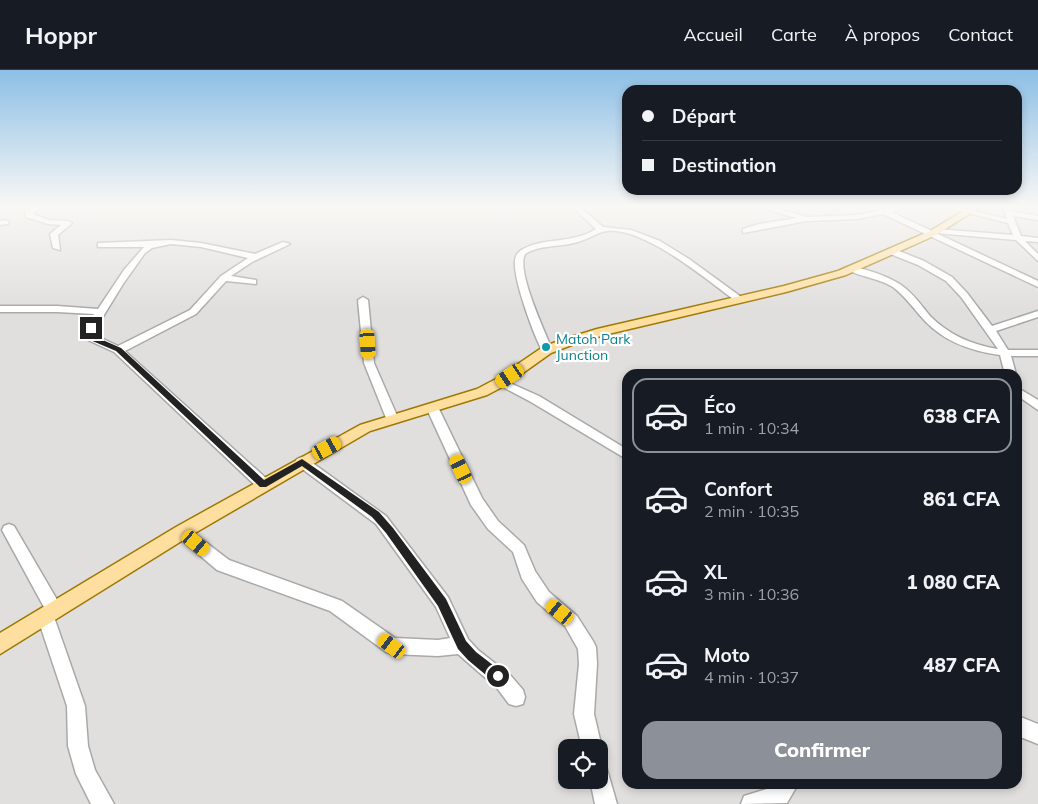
<!DOCTYPE html>
<html lang="fr">
<head>
<meta charset="utf-8">
<style>
	:root { --surface:#171b24; --page:#242831; --text:#f1f3f6; --muted:#9ea1a6; --line:#363941; --accent:#8c9099 }
	body { margin:0; font-family:Mulish,sans-serif; background:var(--page); color:var(--text); height:100vh; display:flex; flex-direction:column; font-size:19px; white-space:nowrap }
	* { box-sizing:border-box; margin:0 }
	p { font-size:16px; color:var(--muted) }
	.icon { flex:none; width:28px; height:28px; fill:none; stroke:currentColor; stroke-width:2; stroke-linecap:round; stroke-linejoin:round }
	.map { position:relative; flex:1; overflow:hidden }
	.sheet { position:absolute; left:622px; top:299px; width:400px; height:420px; display:flex; flex-direction:column; background:var(--surface); border-radius:15px; box-shadow:0 2px 8px #0003 }
	.sheet>* { flex:none }
	.guide { position:absolute; left:622px; top:15px; width:400px; height:110px; border-radius:15px; box-shadow:0 2px 8px #0003; display:grid; align-content:center; height:110px; padding:0 20px; background:var(--surface) }
	.buttons { position:absolute; left:558px; top:669px; display:grid; gap:10px }
	.buttons a { display:grid; place-items:center; width:50px; height:50px; border-radius:10px; background:var(--surface); box-shadow:0 2px 8px #0003; font-size:25px }
	.end { position:absolute; width:22px; height:22px; margin:-11px; border:6px solid #222; background:#fff; box-shadow:0 0 0 2px #fff }
	.from { border-radius:50% }
	.car { position:absolute; width:15px; height:30px; margin:-15px -8px; border-radius:6px; box-shadow:0 0 4px 1px #0007; background:linear-gradient(#f5c518 24%,#345 0 40%,#f5c518 0 76%,#345 0 86%,#f5c518 0) }
	.guide b { display:flex; align-items:center; gap:18px; height:48px; font-size:19px }
	.guide b+b { border-top:1px solid var(--line) }
	.guide i { width:12px; height:12px; background:var(--text) }
	ul { padding:9px 0 0; list-style:none }
	li { display:flex; align-items:center; gap:15px; height:75px; margin:0 10px 8px; padding:0 10px; border:2px solid transparent; border-radius:15px }
	li div { flex:1 }
	li b { display:block; font-size:19px }
	li em { font-style:normal; font-weight:800 }
	li.current { border-color:var(--accent) }
	li>.icon { width:45px; height:45px; stroke-width:1.5 }
	.action { display:flex; gap:10px; margin-top:auto; padding:10px 20px }
	.action a { flex:1; height:58px; border-radius:15px; background:var(--accent); color:#fff; font-size:20px; font-weight:800; line-height:58px; text-align:center }
	header { display:flex; align-items:center; gap:30px; box-sizing:border-box; height:70px; padding:0 25px; background:var(--surface); border-bottom:1px solid var(--line) }
	header strong { font-size:24px }
	nav { display:flex; gap:28px; margin-inline-start:auto; font-size:18px }
	.map>svg:first-child { display:block }
	.residential { fill:#e0dfde; fill-rule:evenodd }
	.lines { fill:none; stroke-linecap:round; stroke-linejoin:round }
	.minor-casing { stroke:#a9a9a9; stroke-width:3 }
	.major-casing { stroke:#9f7900; stroke-width:3 }
	.minor { fill:#fff; fill-rule:evenodd }
	.major { fill:#ffdfa0; fill-rule:evenodd }
	.route { fill:#222 }
	.culture-dot { fill:#0f9aa8; stroke:#fff; stroke-width:2 }
	.labels { text-anchor:middle; dominant-baseline:central; stroke-width:4.5; stroke-linejoin:round; paint-order:stroke }
	.culture-label { font-size:14px; fill:#0d838f; stroke:#fff; text-anchor:start }
</style>
</head>
<body>
<header>
<strong>Hoppr</strong>
<nav><a>Accueil</a><a>Carte</a><a>À propos</a><a>Contact</a></nav>
</header>
<div class="map">
<svg width="1038" height="734" viewBox="0 0 1038 734">
	<rect width="100%" height="100%" fill="#f2f0e8"/>
	<!-- residential -->
	<path class="residential" d="M0,137H1038V734H0ZM628,304H1018V714H628ZM566,678H599V710H566Z"/>
	<g class="lines">
		<defs>
			<path id="minor" d="M32,137H40L33,144L49,150L68,151L72,153L58,165L60,180L53,178L50,164L61,155L48,154L26,147L25,143Z
				M77,137H87L80,140Z
				M572,137H580L603,157L631,160L660,171L689,189L744,229L739,232L736,231C708,211 638,151 602,162C593,165 584,171 574,173C558,177 539,175 525,184C516,202 545,261 552,280L547,283L543,282C534,266 513,209 515,191C515,186 518,182 523,179C545,167 573,174 596,159Z
				M757,137H772L807,147L857,145L877,141L872,137L885,139L908,137L891,142L934,162L937,159L1013,165L1008,153L944,137H957L1007,149L1003,137H1010L1011,141L1038,146V150L1013,146L1021,166L1038,168V172L1025,171L1038,184V191L1016,170L936,163L1038,211V217L883,144L857,149L806,151L743,163V159L759,154L797,148Z
				M5,150L9,152L8,154L0,155V151Z
				M171,170L201,173L255,184L283,172L290,174L252,192L231,206L256,210V214L226,211L196,244L125,281L268,410L270,414L268,418H258L114,282L88,270L86,258L94,244L57,242H0V236H57L98,239L124,200L144,177H98V173ZM171,174L201,177L248,188L221,206L190,240L118,276L97,266L96,258L123,214L145,183L152,178Z
				M888,179H894L924,191L952,207L967,223L992,256L1038,241V247L996,261L1008,280H1038V286H1011L1016,304H1005L1000,285C971,281 945,272 925,251C914,239 905,226 893,217C879,208 856,206 847,199L851,196C868,200 886,205 901,215C913,223 921,235 930,246C949,265 972,275 998,279L961,227L946,211L918,195L888,183Z
				M363,227L368,230L374,293L398,348L392,352L386,348L364,293L358,230Z
				M501,309L539,326L628,380V390L531,332L497,314L495,312L497,310Z
				M1018,318L1038,330V340L1018,326Z
				M432,333L438,337L482,428L498,451L524,475L535,501L549,522L577,546L593,571L596,577L597,594L594,644L602,678L599,685V678H582L574,644L579,594L578,579L565,556L537,532L522,509L513,482L488,459L471,435L426,337Z
				M302,387L307,389L386,446L448,527L468,569L478,580L511,606L523,620L525,627L523,634L516,636L509,634L497,618L458,584L438,586L392,584L386,582L330,541L217,500L177,466L175,462L177,458L182,456L187,458L229,490L342,531L395,568L438,570L450,568L436,537L376,454L297,395L295,392L297,389Z
				M9,454L14,456L63,540L61,545L54,547L85,636L88,676L95,700L114,734H91L76,704L68,676L67,636L37,546L39,541L45,539L2,460L4,456Z
				M1018,646L1038,654V674L1018,666Z
				M599,693L606,696L617,734H595L590,710H599Z
				M776,714H798L787,733L741,734L744,726L773,717Z"/>
			<path id="major" d="M970,137H980L936,165L846,205L786,222L604,265L569,276L551,283L506,315L487,325L370,361L188,467L0,584V563L176,457L360,355L477,319L496,309L543,277L561,270L597,259L784,216L838,201L930,161Z"/>
		</defs>
		<!-- minor casing -->
		<use href="#minor" class="minor-casing"/>
		<!-- major casing -->
		<use href="#major" class="major-casing"/>
		<!-- minor -->
		<use href="#minor" class="minor"/>
		<!-- major -->
		<use href="#major" class="major"/>
	</g>
	<!-- sky -->
	<linearGradient id="sky" x2="0" y2="1"><stop stop-color="#8dbfe6"/><stop offset="0.57" stop-color="#f9f8f5"/><stop offset="1" stop-color="#f9f8f5" stop-opacity="0"/></linearGradient>
	<rect width="1038" height="240" fill="url(#sky)"/>
	<!-- route -->
	<path class="route" d="M89,257L94,258L96,267L121,278L264,410L302,389L379,442L393,458L446,529L466,571L476,582L502,602L503,606L502,611L498,612L493,611L468,590L458,579L438,536L386,463L372,447L302,396L266,417H260L116,281L90,270Z"/>
	<!-- markers -->
	<circle class="culture-dot" cx="546" cy="277" r="5"/>
	<g class="labels">
		<!-- culture labels -->
		<g class="culture-label">
			<text x="556" y="269">Matoh Park<tspan x="556" dy="16">Junction</tspan></text>
		</g>
	</g>
</svg>
<div class="buttons">
<a><svg class="icon" aria-label="locate" viewBox="0 0 24 24"><circle cx="12" cy="12" r="6"/><path d="M12 2v4M12 18v4M2 12h4M18 12h4"/></svg></a>
</div>
<i class="end from" style="left:498px;top:606px"></i>
<i class="end" style="left:91px;top:258px"></i>
<i class="car" style="left:368px;top:274px;rotate:176deg"></i>
<i class="car" style="left:510px;top:306px;rotate:236deg"></i>
<i class="car" style="left:327px;top:378px;rotate:62deg"></i>
<i class="car" style="left:461px;top:399px;rotate:335deg"></i>
<i class="car" style="left:196px;top:473px;rotate:130deg"></i>
<i class="car" style="left:560px;top:542px;rotate:309deg"></i>
<i class="car" style="left:392px;top:576px;rotate:307deg"></i>
<div class="guide">
<b><i class="from"></i>Départ</b>
<b><i></i>Destination</b>
</div>
<section class="sheet">
<ul>
<li class="current"><svg class="icon" aria-label="car" viewBox="0 0 24 24"><path d="M5 17H2v-5l4-1 3-4h7l3 4 3 1v5h-3M9 17h6M6 11h13"/><circle cx="7" cy="17" r="2"/><circle cx="17" cy="17" r="2"/></svg><div><b>Éco</b><p>1 min · 10:34</p></div><em>638 CFA</em></li>
<li><svg class="icon" aria-label="car" viewBox="0 0 24 24"><path d="M5 17H2v-5l4-1 3-4h7l3 4 3 1v5h-3M9 17h6M6 11h13"/><circle cx="7" cy="17" r="2"/><circle cx="17" cy="17" r="2"/></svg><div><b>Confort</b><p>2 min · 10:35</p></div><em>861 CFA</em></li>
<li><svg class="icon" aria-label="car" viewBox="0 0 24 24"><path d="M5 17H2v-5l4-1 3-4h7l3 4 3 1v5h-3M9 17h6M6 11h13"/><circle cx="7" cy="17" r="2"/><circle cx="17" cy="17" r="2"/></svg><div><b>XL</b><p>3 min · 10:36</p></div><em>1 080 CFA</em></li>
<li><svg class="icon" aria-label="car" viewBox="0 0 24 24"><path d="M5 17H2v-5l4-1 3-4h7l3 4 3 1v5h-3M9 17h6M6 11h13"/><circle cx="7" cy="17" r="2"/><circle cx="17" cy="17" r="2"/></svg><div><b>Moto</b><p>4 min · 10:37</p></div><em>487 CFA</em></li>
</ul>
<div class="action"><a>Confirmer</a></div>
</section>
</div>
</body>
</html>
